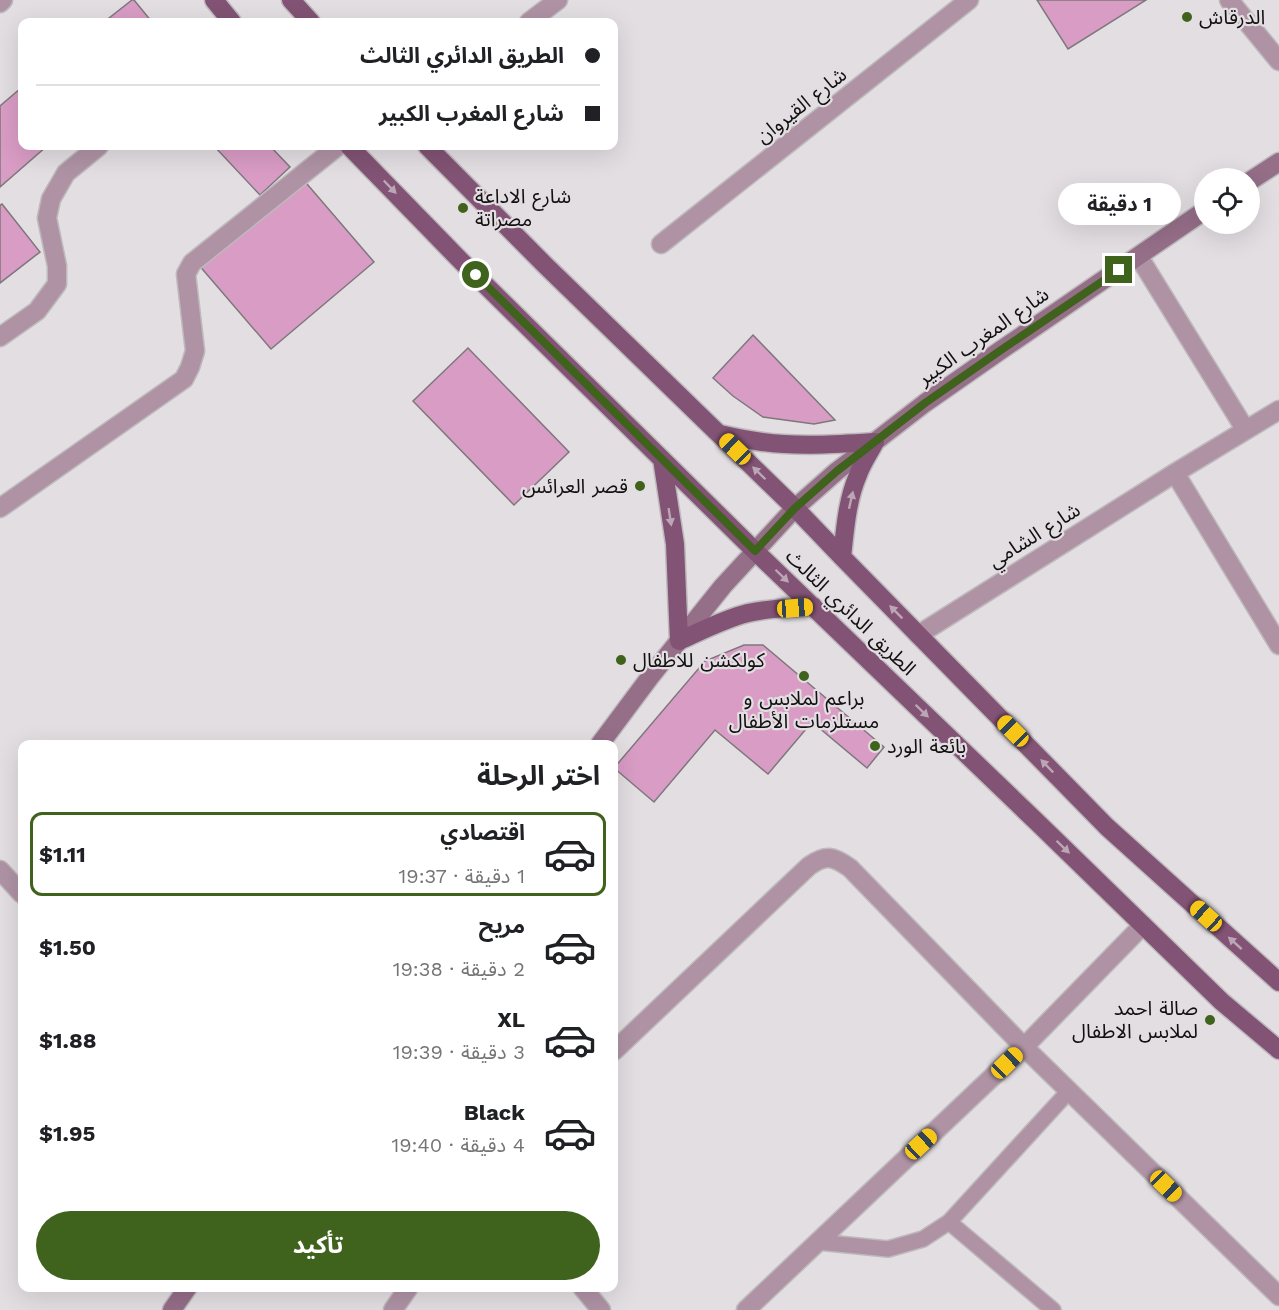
<!DOCTYPE html>
<html lang="ar">
<head>
<meta charset="utf-8">
<style>
	:root { --surface:#fff; --page:#f6f6f6; --text:#202124; --muted:#757577; --line:#e0e0e0; --accent:#3f631c }
	body { margin:0; font-family:"Work Sans","Noto Sans Arabic",sans-serif; background:var(--page); color:var(--text); direction:rtl; height:100vh; display:flex; flex-direction:column; font-size:22px; white-space:nowrap }
	* { box-sizing:border-box; margin:0 }
	p { font-size:20px; color:var(--muted) }
	.icon { flex:none; width:33px; height:33px; fill:none; stroke:currentColor; stroke-width:2; stroke-linecap:round; stroke-linejoin:round }
	.map { position:relative; flex:1; overflow:hidden; direction:ltr }
	.sheet { position:absolute; left:18px; top:740px; width:600px; height:552px; display:flex; flex-direction:column; background:var(--surface); border-radius:12px; box-shadow:0 6px 24px #0002; direction:rtl }
	.sheet>* { flex:none }
	.top-card { position:absolute; left:18px; top:18px; width:600px; height:132px; border-radius:12px; box-shadow:0 6px 24px #0002; direction:rtl; display:grid; align-content:center; height:132px; padding:0 18px; background:var(--surface) }
	.fabs { position:absolute; left:1194px; top:168px; display:grid; gap:12px }
	.fabs a { display:grid; place-items:center; width:66px; height:66px; border-radius:50%; background:var(--surface); box-shadow:0 6px 24px #0002; font-size:30px }
	.end { position:absolute; width:27px; height:27px; margin:-14px; border:8px solid #3f631c; background:#fff; box-shadow:0 0 0 3px #fff }
	.from { border-radius:50% }
	.bubble { position:absolute; height:42px; border-radius:21px; background:var(--surface); box-shadow:0 6px 24px #0002; font-size:20px; font-weight:700; line-height:42px; text-align:center; direction:rtl }
	.car { position:absolute; width:18px; height:36px; margin:-18px -9px; border-radius:8px; box-shadow:0 0 4px 2px #0007; background:linear-gradient(#f5c518 24%,#345 0 40%,#f5c518 0 76%,#345 0 86%,#f5c518 0) }
	.top-card b { display:flex; align-items:center; gap:21px; height:57px; font-size:22px }
	.top-card b+b { border-top:2px solid var(--line) }
	.top-card i { width:15px; height:15px; background:var(--text) }
	ul { padding:0; list-style:none }
	li { display:flex; align-items:center; gap:18px; height:84px; margin:0 12px 9px; padding:0 6px; border:3px solid transparent; border-radius:12px }
	li div { flex:1 }
	li b { display:block; font-size:22px }
	li em { font-style:normal; font-weight:700 }
	li.on { border-color:var(--accent) }
	li>.icon { width:54px; height:54px; stroke-width:1.5 }
	h2 { padding:0 18px; font-size:27px; line-height:72px }
	.button { display:flex; gap:12px; margin-top:auto; padding:12px 18px }
	.button a { flex:1; height:69px; border-radius:36px; background:var(--accent); color:#fff; font-size:24px; font-weight:700; line-height:69px; text-align:center }
	.map>svg:first-child { display:block }
	.building { fill:#d99cc5; stroke:#7d787b; stroke-width:1.5 }
	.lines { fill:none; stroke-linecap:round; stroke-linejoin:round }
	.lane-casing { stroke:#bdb9bc; stroke-width:18 }
	.street-casing { stroke:#bdb9bc; stroke-width:21 }
	.secondary-casing { stroke:#bdb9bc; stroke-width:21 }
	.primary-casing { stroke:#bdb9bc; stroke-width:21 }
	.lane { stroke:#af93a5; stroke-width:15 }
	.street { stroke:#af93a5; stroke-width:18 }
	.secondary { stroke:#956e88; stroke-width:18 }
	.primary { stroke:#825374; stroke-width:18 }
	.oneway { fill:#bca6b6 }
	.route { stroke:#3f631c; stroke-width:8 }
	.poi-dot { fill:#3f631c; stroke:#e3dee2; stroke-width:2 }
	.labels { text-anchor:middle; dominant-baseline:central; stroke-width:4.5; stroke-linejoin:round; paint-order:stroke }
	.poi-label { font-size:20px; fill:#121011; stroke:#e3dee2; text-anchor:start }
	.street-label { font-size:20px; fill:#121011; stroke:#e3dee2 }
</style>
</head>
<body>
<div class="map">
<svg width="1279" height="1310" viewBox="0 0 1279 1310">
	<rect width="100%" height="100%" fill="#e3dee2"/>
	<!-- building -->
	<path class="building" d="M132,0H134L152,22H104Z
		M1037,0H1146L1068,49Z
		M21,88L22,89V146H47L0,187V106Z
		M214,146H270L290,167L260,195Z
		M301,177L374,262L271,349L198,264Z
		M2,204L40,252L0,283V205Z
		M753,335L835,420L814,424L763,417L733,396L713,378Z
		M468,348L569,452L514,505L413,401Z
		M744,645H763L884,747L867,768L812,722L768,774L715,730L654,802L614,768L705,661Z"/>
	<g class="lines">
		<defs>
			<path id="lane" d="M949,1222L1053,1310
				M818,1242L888,1249L923,1239L949,1222L1069,1091"/>
			<path id="street" d="M1229,0L1279,61
				M0,3L3,0
				M529,22L558,0
				M661,244L969,0
				M1139,257L1245,429
				M0,337L37,311L57,284V266L47,218L51,199L66,173L99,146
				M1175,473L1279,645
				M0,508L184,379L190,367L195,351L186,274L192,263L338,146
				M918,635L1175,473L1279,410
				M0,870L22,894
				M614,1051L809,866C826,854 833,856 850,868L1024,1047L1279,1296
				M582,1287L601,1310
				M393,1310L409,1287
				M746,1310L1024,1047L1143,925"/>
			<path id="secondary" d="M1250,181L1279,162
				M600,744L650,677L723,586L795,508L837,471L925,403L1001,350L1204,211
				M172,1310L188,1287"/>
			<path id="primary" d="M214,0L232,22
				M291,0L311,22
				M349,146L461,261L755,551L1040,825L1221,1001L1279,1050
				M427,146L545,265L795,508L842,557L1107,827L1279,982
				M720,434C733,437 748,440 762,442C799,447 838,444 875,442
				M662,459L675,544L679,641C701,631 724,619 748,613C769,608 791,608 813,606
				M842,557C845,530 847,500 858,475C862,463 870,452 875,442"/>
		</defs>
		<!-- lane casing -->
		<use href="#lane" class="lane-casing"/>
		<!-- street casing -->
		<use href="#street" class="street-casing"/>
		<!-- secondary casing -->
		<use href="#secondary" class="secondary-casing"/>
		<!-- primary casing -->
		<use href="#primary" class="primary-casing"/>
		<!-- lane -->
		<use href="#lane" class="lane"/>
		<!-- street -->
		<use href="#street" class="street"/>
		<!-- secondary -->
		<use href="#secondary" class="secondary"/>
		<!-- primary -->
		<use href="#primary" class="primary"/>
	</g>
	<!-- one-way arrows -->
	<defs><path id="oneway-solid" d="M-6-.8H1V-3.2L6.5 0L1 3.2V.8H-6Z" transform="scale(1.5)"/></defs>
	<g class="oneway">
		<use href="#oneway-solid" transform="translate(390 187) rotate(46)"/>
		<use href="#oneway-solid" transform="translate(759 473) rotate(-136)"/>
		<use href="#oneway-solid" transform="translate(851 500) rotate(-77)"/>
		<use href="#oneway-solid" transform="translate(670 517) rotate(81)"/>
		<use href="#oneway-solid" transform="translate(782 576) rotate(44)"/>
		<use href="#oneway-solid" transform="translate(896 612) rotate(-135)"/>
		<use href="#oneway-solid" transform="translate(922 711) rotate(44)"/>
		<use href="#oneway-solid" transform="translate(1047 766) rotate(-134)"/>
		<use href="#oneway-solid" transform="translate(1063 847) rotate(44)"/>
		<use href="#oneway-solid" transform="translate(1235 943) rotate(-138)"/>
	</g>
	<g class="lines">
		<!-- route -->
		<path class="route" d="M476,275L755,551L795,508L837,471L925,403L1001,350L1119,270"/>
	</g>
	<!-- markers -->
	<g class="poi-dot">
		<circle cx="1187" cy="17" r="6"/>
		<circle cx="463" cy="208" r="6"/>
		<circle cx="640" cy="486" r="6"/>
		<circle cx="621" cy="660" r="6"/>
		<circle cx="804" cy="676" r="6"/>
		<circle cx="875" cy="746" r="6"/>
		<circle cx="1210" cy="1020" r="6"/>
	</g>
	<g class="labels">
		<!-- poi labels -->
		<g class="poi-label">
			<text x="1199" y="17">الدرقاش</text>
			<text x="475" y="196">شارع الاداعة<tspan x="475" dy="23">مصراتة</tspan></text>
			<text x="628" y="486" text-anchor="end">قصر العرائس</text>
			<text x="633" y="660">كولكشن للاطفال</text>
			<text x="804" y="698" text-anchor="middle">براعم لملابس و<tspan x="804" dy="23">مستلزمات الأطفال</tspan></text>
			<text x="887" y="746">بائعة الورد</text>
			<text x="1198" y="1008" text-anchor="end">صالة احمد<tspan x="1198" dy="23">لملابس الاطفال</tspan></text>
		</g>
		<!-- street labels -->
		<g class="street-label">
			<text transform="translate(801 105) rotate(-38)">شارع القيروان</text>
			<text transform="translate(983 336) rotate(-35)">شارع المغرب الكبير</text>
			<text transform="translate(1034 535) rotate(-32)">شارع الشامي</text>
			<text transform="translate(851 612) rotate(44)">الطريق الدائري الثالث</text>
		</g>
	</g>
</svg>
<div class="fabs">
<a><svg class="icon" aria-label="locate" viewBox="0 0 24 24"><circle cx="12" cy="12" r="6"/><path d="M12 2v4M12 18v4M2 12h4M18 12h4"/></svg></a>
</div>
<i class="end from" style="left:476px;top:275px"></i>
<i class="end" style="left:1119px;top:270px"></i>
<div class="bubble" style="left:1058px;top:183px;width:123px">1 دقيقة</div>
<i class="car" style="left:735px;top:449px;rotate:314deg"></i>
<i class="car" style="left:795px;top:608px;rotate:86deg"></i>
<i class="car" style="left:1013px;top:731px;rotate:315deg"></i>
<i class="car" style="left:1206px;top:916px;rotate:312deg"></i>
<i class="car" style="left:1007px;top:1063px;rotate:46deg"></i>
<i class="car" style="left:921px;top:1144px;rotate:47deg"></i>
<i class="car" style="left:1166px;top:1186px;rotate:134deg"></i>
<div class="top-card">
<b><i class="from"></i>الطريق الدائري الثالث</b>
<b><i></i>شارع المغرب الكبير</b>
</div>
<section class="sheet">
<h2>اختر الرحلة</h2>
<ul>
<li class="on"><svg class="icon" aria-label="car" viewBox="0 0 24 24"><path d="M5 17H2v-5l4-1 3-4h7l3 4 3 1v5h-3M9 17h6M6 11h13"/><circle cx="7" cy="17" r="2"/><circle cx="17" cy="17" r="2"/></svg><div><b>اقتصادي</b><p>1 دقيقة · 19:37</p></div><em>$1.11</em></li>
<li><svg class="icon" aria-label="car" viewBox="0 0 24 24"><path d="M5 17H2v-5l4-1 3-4h7l3 4 3 1v5h-3M9 17h6M6 11h13"/><circle cx="7" cy="17" r="2"/><circle cx="17" cy="17" r="2"/></svg><div><b>مريح</b><p>2 دقيقة · 19:38</p></div><em>$1.50</em></li>
<li><svg class="icon" aria-label="car" viewBox="0 0 24 24"><path d="M5 17H2v-5l4-1 3-4h7l3 4 3 1v5h-3M9 17h6M6 11h13"/><circle cx="7" cy="17" r="2"/><circle cx="17" cy="17" r="2"/></svg><div><b>XL</b><p>3 دقيقة · 19:39</p></div><em>$1.88</em></li>
<li><svg class="icon" aria-label="car" viewBox="0 0 24 24"><path d="M5 17H2v-5l4-1 3-4h7l3 4 3 1v5h-3M9 17h6M6 11h13"/><circle cx="7" cy="17" r="2"/><circle cx="17" cy="17" r="2"/></svg><div><b>Black</b><p>4 دقيقة · 19:40</p></div><em>$1.95</em></li>
</ul>
<div class="button"><a>تأكيد</a></div>
</section>
</div>
</body>
</html>
